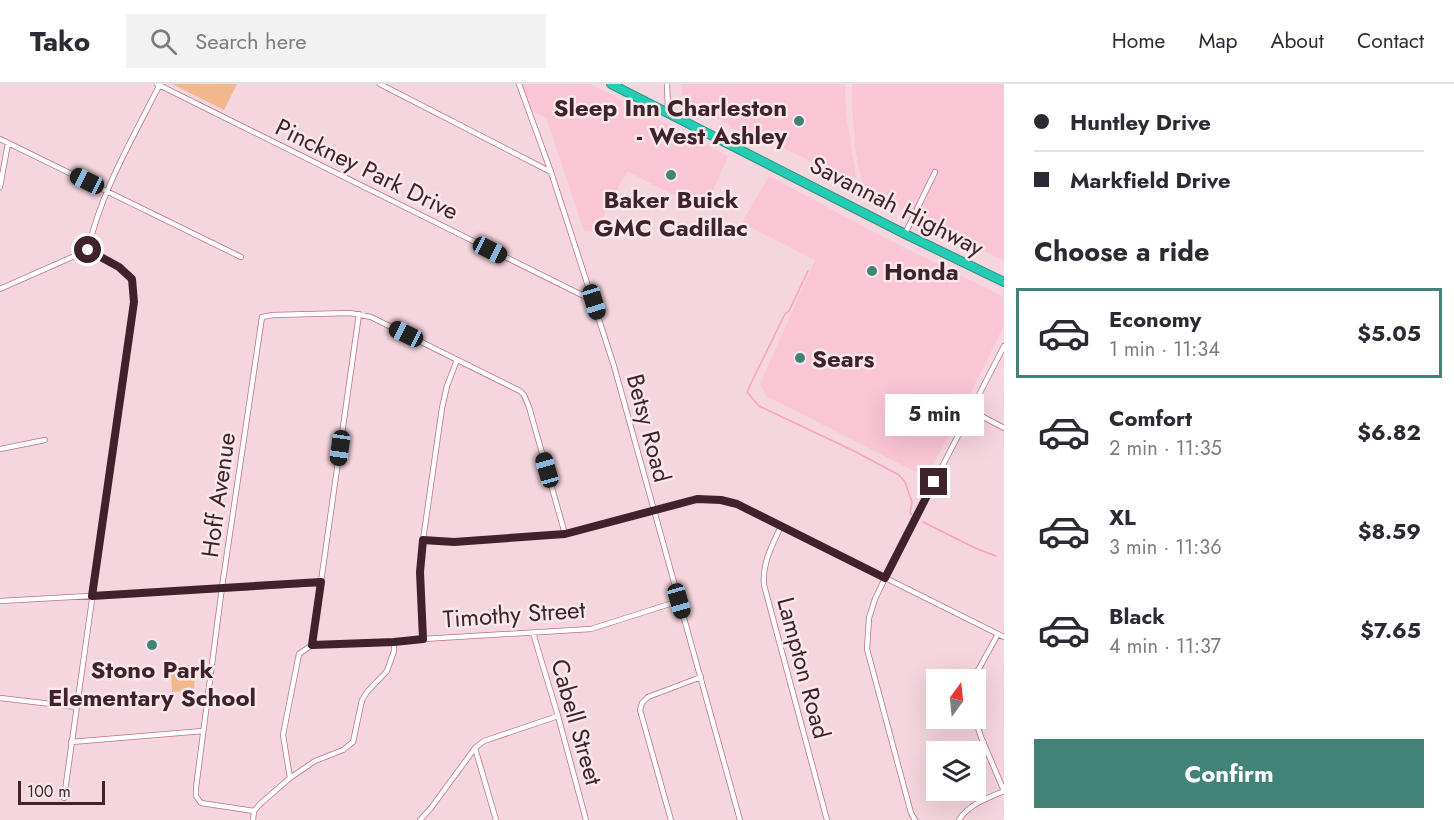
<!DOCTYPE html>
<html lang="en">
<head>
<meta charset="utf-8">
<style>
	:root { --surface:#fff; --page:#f2f2f3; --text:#2b2b33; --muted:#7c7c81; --line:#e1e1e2; --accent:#418477 }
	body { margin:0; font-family:Jost,sans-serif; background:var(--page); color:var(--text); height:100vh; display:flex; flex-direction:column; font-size:22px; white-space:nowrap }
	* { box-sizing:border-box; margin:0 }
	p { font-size:20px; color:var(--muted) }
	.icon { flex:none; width:33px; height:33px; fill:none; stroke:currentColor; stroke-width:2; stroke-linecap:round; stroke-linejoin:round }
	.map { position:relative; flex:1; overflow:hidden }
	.side { display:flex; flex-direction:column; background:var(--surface); width:450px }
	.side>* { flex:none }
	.hud { display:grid; align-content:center; height:132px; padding:0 30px; background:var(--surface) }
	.needle { width:39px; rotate:15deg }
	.buttons { position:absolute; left:926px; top:585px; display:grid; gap:12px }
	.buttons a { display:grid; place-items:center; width:60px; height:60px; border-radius:0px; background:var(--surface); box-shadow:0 6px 24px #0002; font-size:30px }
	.scale { position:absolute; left:18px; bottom:15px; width:87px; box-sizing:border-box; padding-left:6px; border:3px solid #40222c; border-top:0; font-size:16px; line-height:21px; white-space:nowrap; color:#40222c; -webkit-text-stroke:4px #f8e7eb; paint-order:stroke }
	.end { position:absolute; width:27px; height:27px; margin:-14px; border:8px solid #40222c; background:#fff; box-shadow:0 0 0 3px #fff }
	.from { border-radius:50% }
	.bubble { position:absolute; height:42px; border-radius:0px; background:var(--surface); box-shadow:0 6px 24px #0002; font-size:20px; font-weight:700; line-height:42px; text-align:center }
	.car { position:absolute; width:18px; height:36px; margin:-18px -9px; border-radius:8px; box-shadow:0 0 4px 2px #0007; background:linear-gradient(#222 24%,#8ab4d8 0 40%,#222 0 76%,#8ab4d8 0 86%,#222 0) }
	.hud b { display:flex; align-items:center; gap:21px; height:57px; font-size:22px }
	.hud b+b { border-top:2px solid var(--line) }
	.hud i { width:15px; height:15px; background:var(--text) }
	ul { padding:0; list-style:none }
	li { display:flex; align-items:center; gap:18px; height:90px; margin:0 12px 9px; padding:0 18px; border:3px solid transparent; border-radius:0px }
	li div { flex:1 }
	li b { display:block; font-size:22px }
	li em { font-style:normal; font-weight:700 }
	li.on { border-color:var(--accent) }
	li>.icon { width:54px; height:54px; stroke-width:1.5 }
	h2 { padding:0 30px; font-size:27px; line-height:72px }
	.button { display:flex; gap:12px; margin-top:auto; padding:12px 30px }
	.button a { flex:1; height:69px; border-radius:0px; background:var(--accent); color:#fff; font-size:24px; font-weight:700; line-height:69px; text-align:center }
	header { display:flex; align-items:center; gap:36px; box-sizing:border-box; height:84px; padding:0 30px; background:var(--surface); border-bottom:2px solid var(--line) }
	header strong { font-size:28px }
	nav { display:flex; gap:33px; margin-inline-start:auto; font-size:21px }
	.search { width:420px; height:54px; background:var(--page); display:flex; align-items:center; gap:15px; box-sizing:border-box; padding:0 21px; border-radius:0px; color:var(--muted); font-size:22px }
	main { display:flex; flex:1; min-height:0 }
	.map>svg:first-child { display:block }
	.built { fill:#fac5d5 }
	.green { fill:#f2b78a }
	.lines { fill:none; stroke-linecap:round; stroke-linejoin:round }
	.stream { stroke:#ff9fbe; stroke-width:1.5 }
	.street-casing { stroke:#ba7189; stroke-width:6 }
	.highway-casing { stroke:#2e9084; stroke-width:10 }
	.street { stroke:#fff; stroke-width:4.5 }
	.highway { stroke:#24ccb3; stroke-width:8 }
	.route { stroke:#40222c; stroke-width:8 }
	.poi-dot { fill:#418477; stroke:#f8e7eb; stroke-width:2 }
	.labels { text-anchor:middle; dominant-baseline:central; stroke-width:5; stroke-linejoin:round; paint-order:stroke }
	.poi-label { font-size:24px; font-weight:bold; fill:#40222c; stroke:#f8e7eb }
	.street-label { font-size:24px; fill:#40222c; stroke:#f8e7eb }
</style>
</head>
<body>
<header>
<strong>Tako</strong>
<div class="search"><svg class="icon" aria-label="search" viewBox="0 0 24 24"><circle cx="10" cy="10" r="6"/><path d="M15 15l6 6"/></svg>Search here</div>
<nav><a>Home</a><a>Map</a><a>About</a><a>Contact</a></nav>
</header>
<main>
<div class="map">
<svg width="1004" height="736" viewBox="0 0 1004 736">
	<rect width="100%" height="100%" fill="#f5d5de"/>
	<!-- built -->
	<path class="built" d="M522,0H590L728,72L707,121L701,125L627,87L595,148L584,147L547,35L532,27Z
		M681,0H845L846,30L856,93L841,92L763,54L753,55L729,42V40L683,18Z
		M852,0H1004V177L864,106L856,70L852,22Z
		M769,92L881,152L1004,213V241L948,354L926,393L766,312L760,300L815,176L742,139Z"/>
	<!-- green -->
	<path class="green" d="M172,0H237L224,26Z
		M170,581H195L194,606L172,608L171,583Z"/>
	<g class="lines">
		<!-- stream -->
		<path class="stream" d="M808,187L789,227L785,230L752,297L747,308L759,322L854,367L899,391L905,398L912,418L910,430L912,431
			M923,438L975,464L996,472"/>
		<defs>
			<path id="street" d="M157,0L594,217
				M380,0L551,88
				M519,0L551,88L614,282L740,736
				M667,0L668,28
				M0,55L241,173
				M0,103L8,59
				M905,150L935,88
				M88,166C101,107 133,54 160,0
				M0,205L88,166
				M972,327L1004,344
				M0,365L45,356
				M781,442C772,462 762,479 764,501L827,736
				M423,456L454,458L565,450L697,415L721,416L737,420L1004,553
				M0,517L321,499
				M533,549L558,632L586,736
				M423,555L420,488L423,456L442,324L447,302L457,276
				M312,561L394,558L423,555L591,545L679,517
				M975,596L976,590L998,550
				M0,614L77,623
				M975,634L981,653L1004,707
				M71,658L203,647
				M475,664L496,736
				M290,694L283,651L299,570L312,561L359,230
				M64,714L134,218L132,195L119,183L88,166
				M254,727L201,719L196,712V704L222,503L262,233L273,231L350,229L371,233L520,307L524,311L529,323L565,450
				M253,736L254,727L260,720L290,694L315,677L343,666L353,658L362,616L367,608L387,587L394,567V558
				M420,736L431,724L475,664L484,657L558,632
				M671,736L640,626L642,619L648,613L701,593
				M915,736L911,729L867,565L869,534L875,515L885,494L1004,262
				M959,736C969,720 988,714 1004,707"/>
			<path id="highway" d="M611,0L905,150L1004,198"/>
		</defs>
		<!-- street casing -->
		<use href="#street" class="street-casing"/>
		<!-- highway casing -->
		<use href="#highway" class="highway-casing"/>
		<!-- street -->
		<use href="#street" class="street"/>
		<!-- highway -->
		<use href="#highway" class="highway"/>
	</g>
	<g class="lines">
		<!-- route -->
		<path class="route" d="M88,166L119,183L132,195L134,218L92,512L321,498L312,561L394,558L423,555L420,488L423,456L454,458L565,450L697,415L721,416L737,420L885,494L934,398"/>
	</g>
	<!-- markers -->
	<g class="poi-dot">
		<circle cx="799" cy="37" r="6"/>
		<circle cx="671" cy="91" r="6"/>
		<circle cx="872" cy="187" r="6"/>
		<circle cx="800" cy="274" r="6"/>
		<circle cx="152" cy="561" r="6"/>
	</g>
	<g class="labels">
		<!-- poi labels -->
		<g class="poi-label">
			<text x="787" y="23" text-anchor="end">Sleep Inn Charleston<tspan x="787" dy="28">- West Ashley</tspan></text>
			<text x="671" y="115">Baker Buick<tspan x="671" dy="28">GMC Cadillac</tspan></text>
			<text x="884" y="187" text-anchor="start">Honda</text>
			<text x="812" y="274" text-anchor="start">Sears</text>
			<text x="152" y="585">Stono Park<tspan x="152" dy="28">Elementary School</tspan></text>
		</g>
		<!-- street labels -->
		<g class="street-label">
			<text transform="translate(367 85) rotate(26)">Pinckney Park Drive</text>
			<text transform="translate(897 122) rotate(27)">Savannah Highway</text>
			<text transform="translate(649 344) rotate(75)">Betsy Road</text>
			<text transform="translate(218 411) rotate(-82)">Hoff Avenue</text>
			<text transform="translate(514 530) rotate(-4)">Timothy Street</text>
			<text transform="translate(804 584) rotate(75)">Lampton Road</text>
			<text transform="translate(577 638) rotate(74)">Cabell Street</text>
		</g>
	</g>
</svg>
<div class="buttons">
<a><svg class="needle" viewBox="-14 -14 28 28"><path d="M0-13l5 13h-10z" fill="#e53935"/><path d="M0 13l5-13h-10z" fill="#7c7c81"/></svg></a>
<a><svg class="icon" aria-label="layers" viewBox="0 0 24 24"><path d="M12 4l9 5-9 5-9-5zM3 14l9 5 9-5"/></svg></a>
</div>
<div class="scale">100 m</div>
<i class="end from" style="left:88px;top:166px"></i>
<i class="end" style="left:934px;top:398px"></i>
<div class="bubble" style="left:885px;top:310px;width:99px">5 min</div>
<i class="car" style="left:87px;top:97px;rotate:296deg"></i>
<i class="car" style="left:490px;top:166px;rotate:117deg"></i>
<i class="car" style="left:594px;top:218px;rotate:163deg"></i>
<i class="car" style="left:406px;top:250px;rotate:296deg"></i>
<i class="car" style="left:340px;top:364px;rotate:188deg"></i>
<i class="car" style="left:547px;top:386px;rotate:344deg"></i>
<i class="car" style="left:679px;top:517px;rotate:164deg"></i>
</div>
<section class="side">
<div class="hud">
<b><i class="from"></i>Huntley Drive</b>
<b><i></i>Markfield Drive</b>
</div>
<h2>Choose a ride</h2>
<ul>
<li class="on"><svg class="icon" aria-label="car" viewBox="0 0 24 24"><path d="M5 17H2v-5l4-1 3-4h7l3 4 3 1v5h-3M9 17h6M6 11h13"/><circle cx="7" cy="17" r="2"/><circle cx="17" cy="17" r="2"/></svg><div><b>Economy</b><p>1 min · 11:34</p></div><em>$5.05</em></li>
<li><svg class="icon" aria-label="car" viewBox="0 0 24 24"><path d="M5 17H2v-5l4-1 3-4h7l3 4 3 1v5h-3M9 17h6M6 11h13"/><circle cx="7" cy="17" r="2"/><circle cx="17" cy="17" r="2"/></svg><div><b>Comfort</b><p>2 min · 11:35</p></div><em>$6.82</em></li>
<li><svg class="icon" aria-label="car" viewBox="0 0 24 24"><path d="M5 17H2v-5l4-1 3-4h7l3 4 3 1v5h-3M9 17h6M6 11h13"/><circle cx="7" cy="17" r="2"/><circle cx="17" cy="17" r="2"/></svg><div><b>XL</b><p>3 min · 11:36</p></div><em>$8.59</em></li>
<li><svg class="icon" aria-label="car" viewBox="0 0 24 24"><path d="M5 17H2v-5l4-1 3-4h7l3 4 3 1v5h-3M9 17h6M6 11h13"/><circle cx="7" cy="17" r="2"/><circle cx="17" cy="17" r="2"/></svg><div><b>Black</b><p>4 min · 11:37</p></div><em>$7.65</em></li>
</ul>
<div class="button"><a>Confirm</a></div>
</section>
</main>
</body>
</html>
